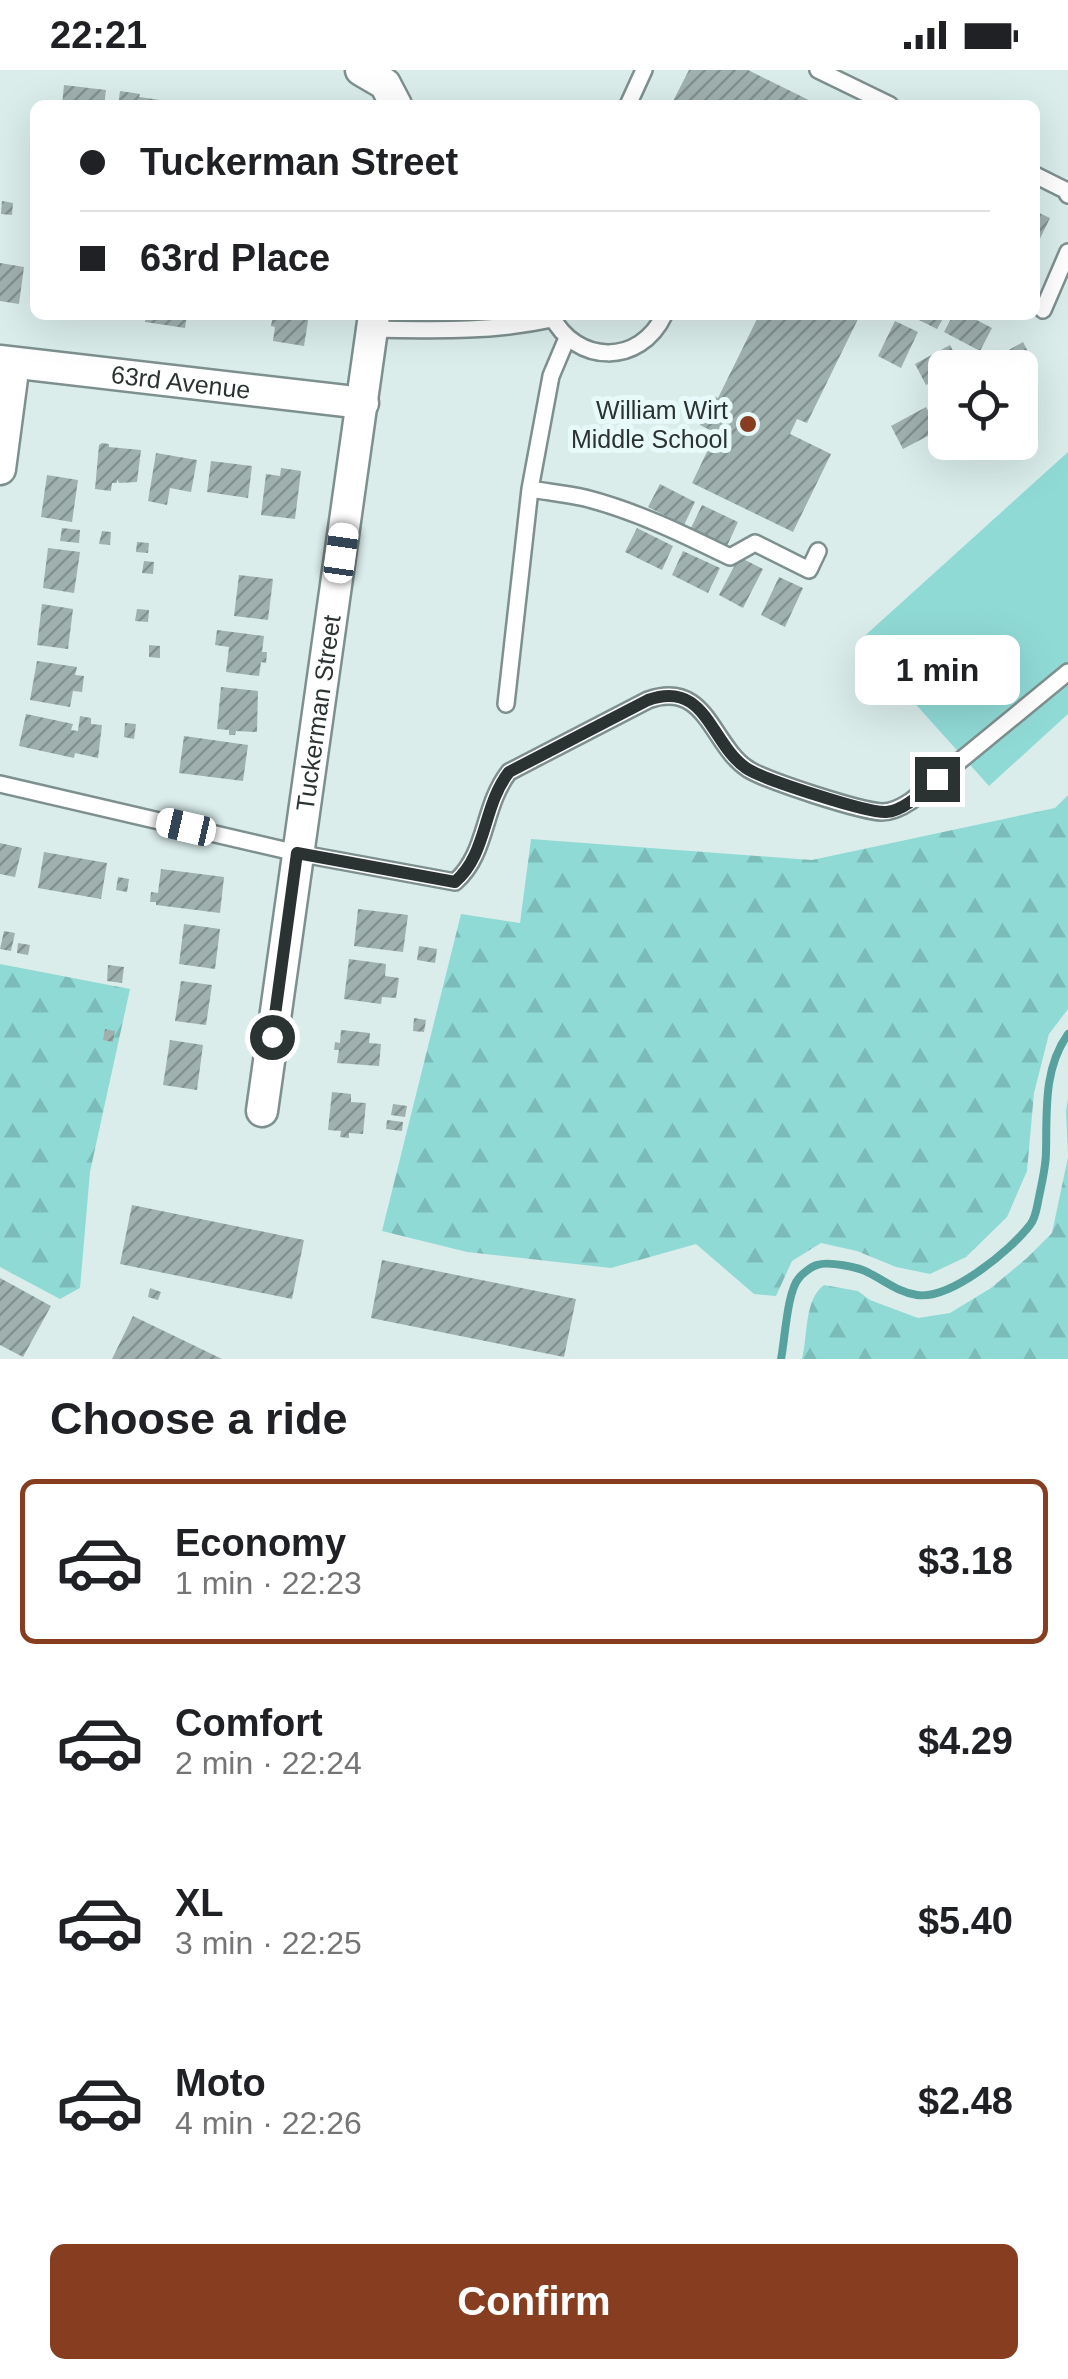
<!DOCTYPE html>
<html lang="en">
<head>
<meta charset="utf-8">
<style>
	:root { --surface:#fff; --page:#f6f6f6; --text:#202124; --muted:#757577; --line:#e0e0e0; --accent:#863d20 }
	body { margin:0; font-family:Helvetica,sans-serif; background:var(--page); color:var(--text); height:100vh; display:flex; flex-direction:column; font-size:38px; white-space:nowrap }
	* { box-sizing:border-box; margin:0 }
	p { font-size:32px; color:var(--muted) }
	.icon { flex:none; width:55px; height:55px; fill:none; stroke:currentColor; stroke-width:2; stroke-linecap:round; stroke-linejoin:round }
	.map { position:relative; height:1289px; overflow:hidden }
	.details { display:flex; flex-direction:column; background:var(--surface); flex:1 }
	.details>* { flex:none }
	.top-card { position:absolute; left:30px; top:30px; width:1010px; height:220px; border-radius:15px; box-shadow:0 10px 40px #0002; display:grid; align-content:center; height:220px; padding:0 50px; background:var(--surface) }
	.controls { position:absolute; left:928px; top:280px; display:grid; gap:20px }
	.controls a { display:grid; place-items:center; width:110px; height:110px; border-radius:15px; background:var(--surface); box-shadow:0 10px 40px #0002; font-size:50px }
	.end { position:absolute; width:45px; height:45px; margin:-22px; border:12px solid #2b3332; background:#fff; box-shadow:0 0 0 5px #fff }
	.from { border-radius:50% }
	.bubble { position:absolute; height:70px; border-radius:15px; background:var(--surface); box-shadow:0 10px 40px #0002; font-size:32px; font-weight:700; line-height:70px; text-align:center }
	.car { position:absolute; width:30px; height:60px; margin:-30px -15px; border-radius:12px; box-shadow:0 0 8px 2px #0007; background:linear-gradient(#fff 24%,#345 0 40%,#fff 0 76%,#345 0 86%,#fff 0) }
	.top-card b { display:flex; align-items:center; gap:35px; height:95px; font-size:38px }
	.top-card b+b { border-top:2px solid var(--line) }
	.top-card i { width:25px; height:25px; background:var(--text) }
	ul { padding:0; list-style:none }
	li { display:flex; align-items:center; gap:30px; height:165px; margin:0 20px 15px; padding:0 30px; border:5px solid transparent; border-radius:15px }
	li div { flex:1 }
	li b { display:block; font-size:38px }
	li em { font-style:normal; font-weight:700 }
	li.selected { border-color:var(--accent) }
	li>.icon { width:90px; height:90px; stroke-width:1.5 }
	h2 { padding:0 50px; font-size:45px; line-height:120px }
	.cta { display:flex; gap:20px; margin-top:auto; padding:20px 50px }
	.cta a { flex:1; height:115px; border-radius:15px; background:var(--accent); color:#fff; font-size:40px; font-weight:700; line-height:115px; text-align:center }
	.status { display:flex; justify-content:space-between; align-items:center; height:70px; padding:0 50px; background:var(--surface); direction:ltr }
	.status svg { height:28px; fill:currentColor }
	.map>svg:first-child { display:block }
	.green { fill:#90dad6 }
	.forest { fill:url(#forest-firs) }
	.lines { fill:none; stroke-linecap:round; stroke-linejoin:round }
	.stream { stroke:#57a29e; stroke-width:8 }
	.building { fill:url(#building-hatch) }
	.lane-casing { stroke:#7e908e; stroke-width:20 }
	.street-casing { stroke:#7e908e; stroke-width:35 }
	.lane { stroke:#fff; stroke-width:15 }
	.street { stroke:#fff; stroke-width:30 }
	.route { stroke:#2b3332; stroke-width:12 }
	.poi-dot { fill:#863d20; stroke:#e7faf9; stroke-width:4 }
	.labels { text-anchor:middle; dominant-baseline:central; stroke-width:10; stroke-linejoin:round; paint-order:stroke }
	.street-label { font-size:25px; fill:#2b3332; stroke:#e7faf9 }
	.poi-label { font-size:25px; fill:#2b3332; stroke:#e7faf9; text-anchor:end }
</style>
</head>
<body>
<div class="status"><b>22:21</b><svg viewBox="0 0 49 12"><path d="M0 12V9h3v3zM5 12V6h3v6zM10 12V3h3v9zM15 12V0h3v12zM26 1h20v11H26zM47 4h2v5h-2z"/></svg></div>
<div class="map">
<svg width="1068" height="1289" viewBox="0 0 1068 1289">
	<defs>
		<pattern id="forest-firs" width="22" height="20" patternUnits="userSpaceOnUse" patternTransform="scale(2.5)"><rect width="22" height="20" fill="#90dad6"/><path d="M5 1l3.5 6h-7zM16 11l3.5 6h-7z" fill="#7cbcb8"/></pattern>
		<pattern id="building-hatch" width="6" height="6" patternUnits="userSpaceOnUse" patternTransform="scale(2.5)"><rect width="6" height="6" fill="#9fb1af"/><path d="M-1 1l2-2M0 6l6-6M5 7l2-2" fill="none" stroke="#82918f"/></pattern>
	</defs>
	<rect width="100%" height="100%" fill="#daedeb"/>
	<!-- green -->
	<path class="green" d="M1068,382V644L989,716L859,571Z"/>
	<!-- forest -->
	<path class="forest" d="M1068,725V939L1049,964L1034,1023L1027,1101L1007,1147L966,1187L930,1204L896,1197L857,1181L821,1173L792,1191L776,1226L754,1224L696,1174L611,1198L467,1182L382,1161L461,844L520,853L531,769L812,790L1055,738Z
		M0,894L130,919L90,1102L80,1218L60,1229L0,1197Z
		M1068,1028V1289H802C808,1265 804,1230 824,1215L858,1221L870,1230L918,1248L950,1243L991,1218L1027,1188L1052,1163L1068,1087L1066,1041Z"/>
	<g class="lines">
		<!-- stream -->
		<path class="stream" d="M781,1289C785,1270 787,1221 799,1208C802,1204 812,1196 817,1195C828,1191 859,1197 869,1203C885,1211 898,1222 917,1225C950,1230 1010,1181 1030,1155C1036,1148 1037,1136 1039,1127C1042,1112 1046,1096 1046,1082C1047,1042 1043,999 1068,964"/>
	</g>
	<!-- building -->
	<path class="building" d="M689,0H748L819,35H671Z
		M64,15L106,20L104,35H62Z
		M120,21L140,24L139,27L161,30L160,35H118Z
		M2,131L13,133L12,145L1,144Z
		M1035,141L1050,148L1035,179Z
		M0,193L24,197L19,234L0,231Z
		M146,245H187L185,258L145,252Z
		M273,245H309L304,276L273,271L275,257L271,256Z
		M759,245H860L807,353L797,349L790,364L831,384L793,462L692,413L716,363L700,355L714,326L718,328Z
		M909,245H945L937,259Z
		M953,245H967L992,258L980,281L944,262Z
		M895,251L918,262L901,298L878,286Z
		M1023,272L1035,295L1020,303V298H992L988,292Z
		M950,275L961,296L945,298V305L926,315L915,294Z
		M926,337L939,360L903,379L891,356Z
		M102,373L109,374V377L141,380L137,412L119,413L117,409V413H112L111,421L95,419L99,375Z
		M156,383L197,390L191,422L170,418L167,435L148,431Z
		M211,391L252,396L248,428L207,422Z
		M281,398L301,401L295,449L261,445L266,404L280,406Z
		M47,405L78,410L72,452L41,447Z
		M660,414L695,432L684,455L648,437Z
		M702,435L738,452L727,476L691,458Z
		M62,458L80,460L79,473L60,471Z
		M637,458L673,476L662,500L625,482Z
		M102,461L111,462L110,475L99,474Z
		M137,472L149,473L148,483L136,482Z
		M48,478L80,482L74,523L43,518Z
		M683,481L720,498L708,523L672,505Z
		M739,487L763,499L743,538L719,525Z
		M144,491L154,492L153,504L142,503Z
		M239,505L273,509L268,550L234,546Z
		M779,507L803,518L785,557L761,545Z
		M42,534L73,539L68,579L37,575Z
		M137,539L149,540L148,552L135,551Z
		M217,560L264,566L262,582H267L266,593L261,592L259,606L226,602L229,577L215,575Z
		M149,575L160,576V588L149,587Z
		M37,591L77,597L75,605L84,606L82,622L73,621L70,637L30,630Z
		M221,617L258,621L257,662L236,661L235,665H229V660L217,659Z
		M26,644L73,654L71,660L78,661L80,646L91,648V654L102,655L98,688L75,683L74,688L19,676Z
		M125,653L136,654L134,669L124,667Z
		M184,666L248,675L243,711L179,703Z
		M0,773L22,778L15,807L0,804Z
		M44,782L107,793L101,829L38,818Z
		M161,799L224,807L220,843L156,835V832H150L151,822L158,823Z
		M118,807L129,809L127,822L116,820Z
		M358,839L408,845L403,882L354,876Z
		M184,854L220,859L215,899L179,894Z
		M4,861L15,863L11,881L0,879Z
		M18,873L30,875L28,885L17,883Z
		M419,876L437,879L435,893L417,890Z
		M349,889L386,894L385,906L399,908L396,928L382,927L381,934L344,929Z
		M108,895L124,897L122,913L107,911Z
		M181,911L212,915L206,955L175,951Z
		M414,948L426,950L424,962L413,961Z
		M105,959L115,961L113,972L103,970Z
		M341,960L370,963L369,973L381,974L379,996L337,993L339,980H334L335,972L340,973Z
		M170,970L203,975L197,1020L163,1015Z
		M332,1022L351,1024V1032L366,1033L363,1064L349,1063V1068L340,1067L341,1061L328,1060Z
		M393,1034L407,1036L405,1047L391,1045Z
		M387,1050L403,1052L402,1061L386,1059Z
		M132,1135L304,1170L292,1229L120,1194Z
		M382,1190L576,1229L564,1287L371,1248Z
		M0,1208L51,1236L23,1287L0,1275Z
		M150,1218L161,1222L158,1230L148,1227Z
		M133,1246L222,1289H112Z"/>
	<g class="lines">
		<defs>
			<path id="lane" d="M818,0L890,35
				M628,35L644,0
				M1035,105L1065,120L1068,125
				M1043,240L1068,182
				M551,245C576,295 640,296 664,245
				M373,259C434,260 492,262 552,249
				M530,419C548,422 567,424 585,428C636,441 683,464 730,487L755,473L809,500L818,481
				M506,634L530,419L551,306L567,268
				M0,714L297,783L455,812C488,783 482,737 509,702L648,630C707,609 711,675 748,699C767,711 860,741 882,742C893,742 902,737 911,731L1068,602"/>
			<g id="street">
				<path d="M361,0L385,14L396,35"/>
				<path id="s1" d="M0,291L363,333"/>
				<path d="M0,399L14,293"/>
				<path id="s2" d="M262,1041L374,245"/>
			</g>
		</defs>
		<!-- lane casing -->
		<use href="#lane" class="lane-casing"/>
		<!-- street casing -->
		<use href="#street" class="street-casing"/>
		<!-- lane -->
		<use href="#lane" class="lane"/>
		<!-- street -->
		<use href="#street" class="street"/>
	</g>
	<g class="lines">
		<!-- route -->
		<path class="route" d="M272,967L297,783L455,812C488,783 482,737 509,702L648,630C706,609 710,673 746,698C762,709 867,743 886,742C905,741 923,721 937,709"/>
	</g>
	<!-- markers -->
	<circle class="poi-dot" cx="748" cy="354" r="10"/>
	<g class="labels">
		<!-- street labels -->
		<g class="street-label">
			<text stroke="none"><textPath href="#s1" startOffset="182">63rd Avenue</textPath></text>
			<text stroke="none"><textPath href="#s2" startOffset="402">Tuckerman Street</textPath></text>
		</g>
		<!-- poi labels -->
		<g class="poi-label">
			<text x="728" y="340">William Wirt<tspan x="728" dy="29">Middle School</tspan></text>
		</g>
	</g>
</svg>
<div class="controls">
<a><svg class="icon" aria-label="locate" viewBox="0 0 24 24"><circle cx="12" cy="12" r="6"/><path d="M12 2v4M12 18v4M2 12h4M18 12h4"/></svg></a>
</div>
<i class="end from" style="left:272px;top:967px"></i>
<i class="end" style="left:937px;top:709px"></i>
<div class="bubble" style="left:855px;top:565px;width:165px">1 min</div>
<i class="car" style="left:341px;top:483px;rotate:8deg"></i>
<i class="car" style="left:186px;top:757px;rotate:283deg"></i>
<div class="top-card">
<b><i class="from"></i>Tuckerman Street</b>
<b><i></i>63rd Place</b>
</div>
</div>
<section class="details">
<h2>Choose a ride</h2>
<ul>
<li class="selected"><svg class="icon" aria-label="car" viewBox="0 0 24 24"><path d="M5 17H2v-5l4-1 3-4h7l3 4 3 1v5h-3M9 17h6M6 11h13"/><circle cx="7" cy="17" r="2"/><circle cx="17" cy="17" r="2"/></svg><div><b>Economy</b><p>1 min · 22:23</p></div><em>$3.18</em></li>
<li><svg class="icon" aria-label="car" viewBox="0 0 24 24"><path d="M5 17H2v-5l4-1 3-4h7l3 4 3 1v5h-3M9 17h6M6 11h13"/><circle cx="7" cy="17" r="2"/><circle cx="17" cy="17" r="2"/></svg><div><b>Comfort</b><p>2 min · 22:24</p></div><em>$4.29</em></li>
<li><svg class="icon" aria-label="car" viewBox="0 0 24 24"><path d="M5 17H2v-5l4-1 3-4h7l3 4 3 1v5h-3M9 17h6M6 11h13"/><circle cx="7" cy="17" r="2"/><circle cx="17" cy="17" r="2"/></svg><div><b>XL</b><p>3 min · 22:25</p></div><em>$5.40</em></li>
<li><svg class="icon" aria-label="car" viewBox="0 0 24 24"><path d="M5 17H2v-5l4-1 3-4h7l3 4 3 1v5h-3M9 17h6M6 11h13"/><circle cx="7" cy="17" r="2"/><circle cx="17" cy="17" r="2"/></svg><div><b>Moto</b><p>4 min · 22:26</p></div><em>$2.48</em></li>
</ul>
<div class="cta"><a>Confirm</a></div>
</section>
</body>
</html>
